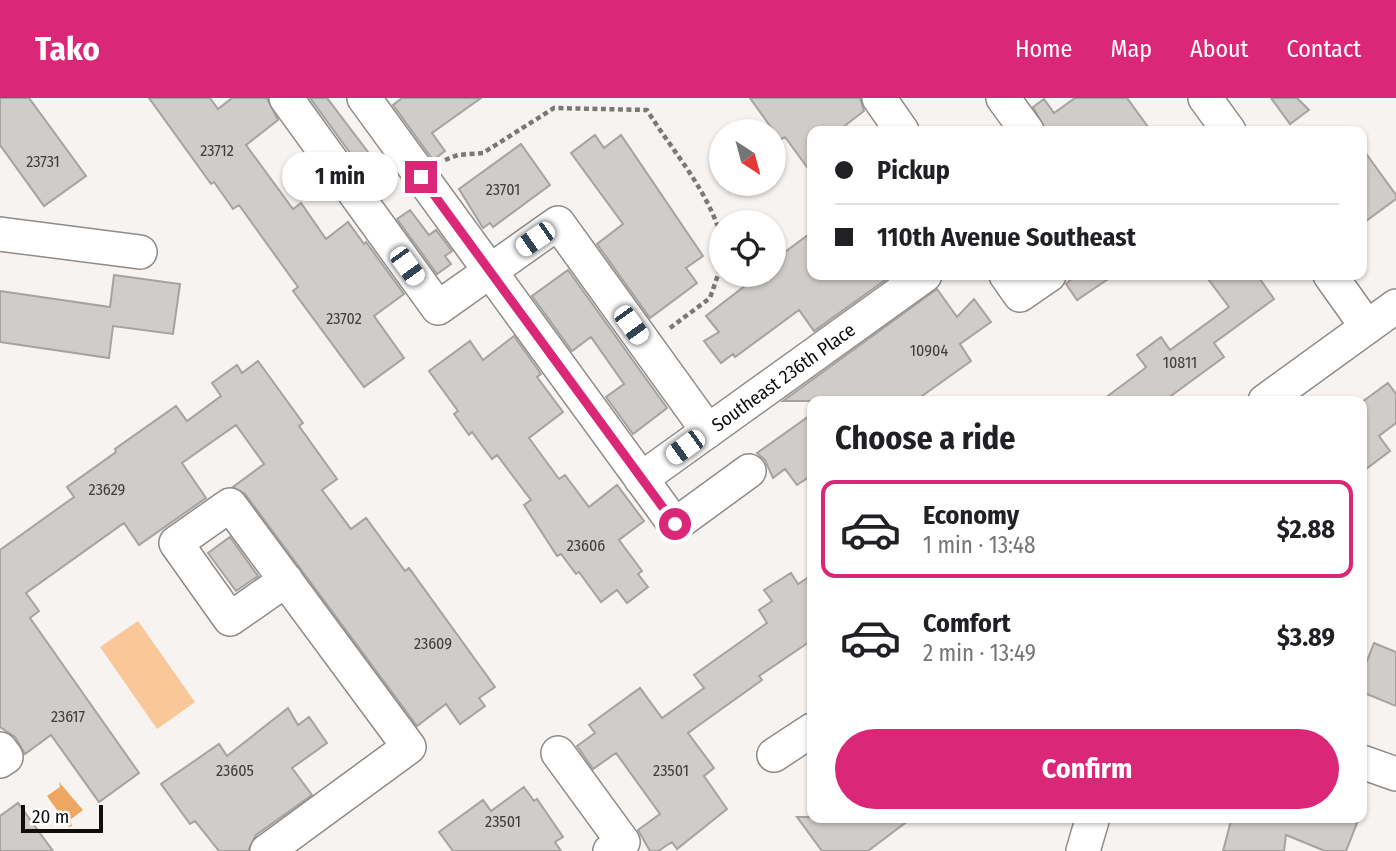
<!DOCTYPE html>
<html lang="en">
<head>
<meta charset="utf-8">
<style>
	:root { --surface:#fff; --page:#f2f2f2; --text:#202124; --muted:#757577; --line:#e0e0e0; --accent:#db2777 }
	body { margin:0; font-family:"Fira Sans Condensed",sans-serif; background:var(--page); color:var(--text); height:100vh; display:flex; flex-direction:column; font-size:26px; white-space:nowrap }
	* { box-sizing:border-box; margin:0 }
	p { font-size:23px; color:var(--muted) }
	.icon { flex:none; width:38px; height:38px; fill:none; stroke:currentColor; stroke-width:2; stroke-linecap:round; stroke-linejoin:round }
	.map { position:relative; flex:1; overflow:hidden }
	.details { position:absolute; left:807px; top:298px; width:560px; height:427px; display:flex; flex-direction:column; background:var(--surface); border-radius:14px; box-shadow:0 2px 5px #0004 }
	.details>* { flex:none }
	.top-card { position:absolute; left:807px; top:28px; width:560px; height:154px; border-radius:14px; box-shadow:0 2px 5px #0004; display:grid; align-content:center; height:154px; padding:0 28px; background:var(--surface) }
	.needle { width:46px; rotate:144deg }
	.controls { position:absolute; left:709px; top:21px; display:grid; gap:14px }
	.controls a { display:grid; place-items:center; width:77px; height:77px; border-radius:50%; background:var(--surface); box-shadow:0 2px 5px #0004; font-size:35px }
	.scale { position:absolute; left:21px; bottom:18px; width:82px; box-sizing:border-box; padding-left:7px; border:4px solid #0f0e0d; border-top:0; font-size:19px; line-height:24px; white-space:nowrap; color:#0f0e0d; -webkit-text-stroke:5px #fff; paint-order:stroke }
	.end { position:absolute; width:32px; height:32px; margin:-16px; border:9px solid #db2777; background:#fff; box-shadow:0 0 0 4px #fff }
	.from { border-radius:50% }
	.bubble { position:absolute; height:49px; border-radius:24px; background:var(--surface); box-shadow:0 2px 5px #0004; font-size:23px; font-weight:700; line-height:49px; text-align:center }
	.car { position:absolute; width:21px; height:42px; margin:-21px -10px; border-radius:9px; box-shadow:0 0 5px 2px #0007; background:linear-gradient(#fff 24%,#345 0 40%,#fff 0 76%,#345 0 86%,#fff 0) }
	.top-card b { display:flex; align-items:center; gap:24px; height:66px; font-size:26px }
	.top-card b+b { border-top:2px solid var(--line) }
	.top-card i { width:18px; height:18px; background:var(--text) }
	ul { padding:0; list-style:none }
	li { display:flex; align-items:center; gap:21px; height:98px; margin:0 14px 10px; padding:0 14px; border:4px solid transparent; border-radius:14px }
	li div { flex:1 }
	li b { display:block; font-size:26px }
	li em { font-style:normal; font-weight:700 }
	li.on { border-color:var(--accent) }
	li>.icon { width:63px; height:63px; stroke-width:1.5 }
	h2 { padding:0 28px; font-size:32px; line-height:84px }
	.button { display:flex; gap:14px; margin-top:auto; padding:14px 28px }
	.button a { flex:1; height:80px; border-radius:42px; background:var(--accent); color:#fff; font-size:28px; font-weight:700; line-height:80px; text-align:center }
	header { display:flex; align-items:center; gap:42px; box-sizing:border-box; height:98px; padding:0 35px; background:var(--accent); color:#fff }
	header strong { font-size:33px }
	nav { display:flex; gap:38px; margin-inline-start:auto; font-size:24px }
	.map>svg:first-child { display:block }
	.green { fill:#fac799 }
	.water { fill:#eea763 }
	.building { fill:#cfccc9; stroke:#a6a29f; stroke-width:2 }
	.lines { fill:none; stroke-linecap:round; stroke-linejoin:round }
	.minor-casing { stroke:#8e8b88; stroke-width:36 }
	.path { stroke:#7a7876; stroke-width:4.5; stroke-dasharray:5 3.5; stroke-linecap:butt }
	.minor { stroke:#fff; stroke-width:33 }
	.route { stroke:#db2777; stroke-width:9 }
	.labels { text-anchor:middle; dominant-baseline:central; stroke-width:5; stroke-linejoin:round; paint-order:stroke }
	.number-label { font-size:16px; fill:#3f3e3c }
	.street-label { font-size:19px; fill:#0f0e0d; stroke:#fff }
</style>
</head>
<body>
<header>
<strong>Tako</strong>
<nav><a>Home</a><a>Map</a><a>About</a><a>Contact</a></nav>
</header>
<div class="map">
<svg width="1396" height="753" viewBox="0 0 1396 753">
	<rect width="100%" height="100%" fill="#f7f3f0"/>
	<!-- green -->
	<path class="green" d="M138,523L195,604L157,631L100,549Z"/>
	<!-- water -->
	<path class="water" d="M59,684L83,712L70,722L72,728L69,729L47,698L60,689Z"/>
	<!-- building -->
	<path class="building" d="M0,0H29L86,78L44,108L0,47Z
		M149,0H210L218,11L232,0H267L278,22L246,47L293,111L301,105L326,141L348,124L364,146L366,144L404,196L374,218L404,260L364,289L293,193L298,189L239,107L233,111L214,84L211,86Z
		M310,0H327L371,58L359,67Z
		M402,0H481L432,35L445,53L433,62L393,7Z
		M750,0H860L864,13L838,33H812V76L785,39L780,42Z
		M1075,0H1127L1151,33H1046L1033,9L1044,1L1054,15Z
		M1271,0H1297L1309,12L1290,26Z
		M595,37L604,50L621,37L703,158L686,170L697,185L650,220L597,146L623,126L571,55Z
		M521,46L550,87L493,129L490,125L483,130L459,91Z
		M1362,50L1396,97V101L1362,126Z
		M410,112L429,137L436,132L452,153L445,158L451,166L437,176L397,121Z
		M812,134V177H886L888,180L814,233L799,212L735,259L733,256L721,265L704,243L719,234L706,218L759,177H774V162Z
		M568,172L667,310L633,336L606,299L624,286L591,239L572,253L532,198Z
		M114,177L180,186L173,236L113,228L109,260L0,244V193L110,209Z
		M1076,177H1114L1077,202L1066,186Z
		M1205,177H1257L1274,201L1214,245L1224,259L1164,303H1101L1144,271L1146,269L1137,257L1161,239L1170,252L1229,209Z
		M937,191L957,219L974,201L991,224L960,246L971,263L915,303H783Z
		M514,238L541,276L537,279L563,314L529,340L559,381L565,377L589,409L617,387L644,423L619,442L642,473L638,476L648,489L627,505L617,492L601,504L579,474L576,476L561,456L557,458L524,407L531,402L497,357L492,361L472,334L469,337L454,316L458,313L429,273L470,243L483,262Z
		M258,263L303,325L299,328L337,381L322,392L351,431L366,420L405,473L409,470L495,589L479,600L485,608L460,626L446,606L417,628L245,396L233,389L264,366L236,327L182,365L206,400L139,447L124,425L26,495L39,513L30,520L139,675L99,704L51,637L25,656L15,639L0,629V452L74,399L67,389L116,354L115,351L176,308L187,323L221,298L212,285L237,267L242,275Z
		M1388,285L1396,296V325L1379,338L1390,353L1362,374V304Z
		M812,316V377L797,387L785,371L773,380L765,362L757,355Z
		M230,439L258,478L236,493L208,455Z
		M791,475L798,486L812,477V542L759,578L762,582L688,635L714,670L704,678L727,711L677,751L672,744L658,753H650L638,732L660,716L616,655L593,671L577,648L595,635L589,627L640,590L662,620L704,590L694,577L767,525L759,512L772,503L764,492Z
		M1374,545L1396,554V608L1362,594V576Z
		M288,610L298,627L309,619L327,645L292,670L312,697L256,737L248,753H219L195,723L190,726L161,686L219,646L227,658Z
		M524,689L534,703L537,701L563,739L555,744L561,753H453L439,734L483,702L491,713Z
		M18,705L53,753H0V718Z
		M797,719H913L868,753H822Z
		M1232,719H1343L1357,725L1346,753H1325L1286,737L1284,753H1223Z"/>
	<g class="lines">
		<defs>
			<g id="minor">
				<path d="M286,0L438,210L558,125L708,333"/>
				<path d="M364,0L675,427L749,373"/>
				<path d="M879,0L902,33"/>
				<path d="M1003,0L1027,33"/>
				<path d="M1205,0L1229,33"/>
				<path d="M0,136L140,154"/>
				<path d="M1006,177L1020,197L1049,177"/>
				<path d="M1330,177L1367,229"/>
				<path d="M1265,303L1396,208"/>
				<path id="s1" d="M641,381L925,177"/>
				<path d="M0,651L6,659L0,663"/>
				<path d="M558,655L623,744L610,753"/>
				<path d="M774,657L812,632"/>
				<path d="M1362,664L1396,676"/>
				<path d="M267,753L409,649L230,407L176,445L230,521L286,482"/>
				<path d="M1083,753L1093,719"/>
			</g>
		</defs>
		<!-- minor casing -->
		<use href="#minor" class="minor-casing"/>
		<!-- path -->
		<path class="path" d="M445,62L458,57L483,55L554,10L647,12C673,54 706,89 721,138
			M670,230L710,200L721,168"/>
		<!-- minor -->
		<use href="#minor" class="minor"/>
	</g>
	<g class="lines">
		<!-- route -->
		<path class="route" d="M421,79L675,426"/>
	</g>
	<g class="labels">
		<!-- number labels -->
		<g class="number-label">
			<text x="217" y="52">23712</text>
			<text x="43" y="63">23731</text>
			<text x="503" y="91">23701</text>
			<text x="344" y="220">23702</text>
			<text x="929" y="252">10904</text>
			<text x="1180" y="264">10811</text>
			<text x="107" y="391">23629</text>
			<text x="586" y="447">23606</text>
			<text x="433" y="545">23609</text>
			<text x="68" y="618">23617</text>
			<text x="235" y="672">23605</text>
			<text x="671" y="672">23501</text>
			<text x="503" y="723">23501</text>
		</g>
		<!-- street labels -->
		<g class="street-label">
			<text stroke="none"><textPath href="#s1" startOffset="175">Southeast 236th Place</textPath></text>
		</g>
	</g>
</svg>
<div class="controls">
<a><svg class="needle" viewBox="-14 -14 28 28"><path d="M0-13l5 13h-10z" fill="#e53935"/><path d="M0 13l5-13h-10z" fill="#757577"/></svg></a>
<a><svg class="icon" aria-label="locate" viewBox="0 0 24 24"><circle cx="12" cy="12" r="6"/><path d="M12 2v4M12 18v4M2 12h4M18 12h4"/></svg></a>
</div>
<div class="scale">20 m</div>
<i class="end from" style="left:675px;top:426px"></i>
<i class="end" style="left:421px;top:79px"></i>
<div class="bubble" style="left:282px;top:54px;width:116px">1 min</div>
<i class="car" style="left:535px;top:141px;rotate:235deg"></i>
<i class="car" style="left:407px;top:168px;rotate:144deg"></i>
<i class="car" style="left:631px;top:227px;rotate:144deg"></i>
<i class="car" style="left:685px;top:349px;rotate:234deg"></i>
<div class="top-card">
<b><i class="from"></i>Pickup</b>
<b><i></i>110th Avenue Southeast</b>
</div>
<section class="details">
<h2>Choose a ride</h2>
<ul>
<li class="on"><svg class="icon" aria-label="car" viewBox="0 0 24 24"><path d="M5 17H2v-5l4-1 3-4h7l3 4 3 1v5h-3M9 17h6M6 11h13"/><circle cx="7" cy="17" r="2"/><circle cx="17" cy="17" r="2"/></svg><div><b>Economy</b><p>1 min · 13:48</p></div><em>$2.88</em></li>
<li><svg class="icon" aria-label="car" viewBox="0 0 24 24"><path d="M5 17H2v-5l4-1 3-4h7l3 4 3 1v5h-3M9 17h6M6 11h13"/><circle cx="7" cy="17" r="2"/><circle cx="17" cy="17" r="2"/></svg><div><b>Comfort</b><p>2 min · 13:49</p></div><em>$3.89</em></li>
</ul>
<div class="button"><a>Confirm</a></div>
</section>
</div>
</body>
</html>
